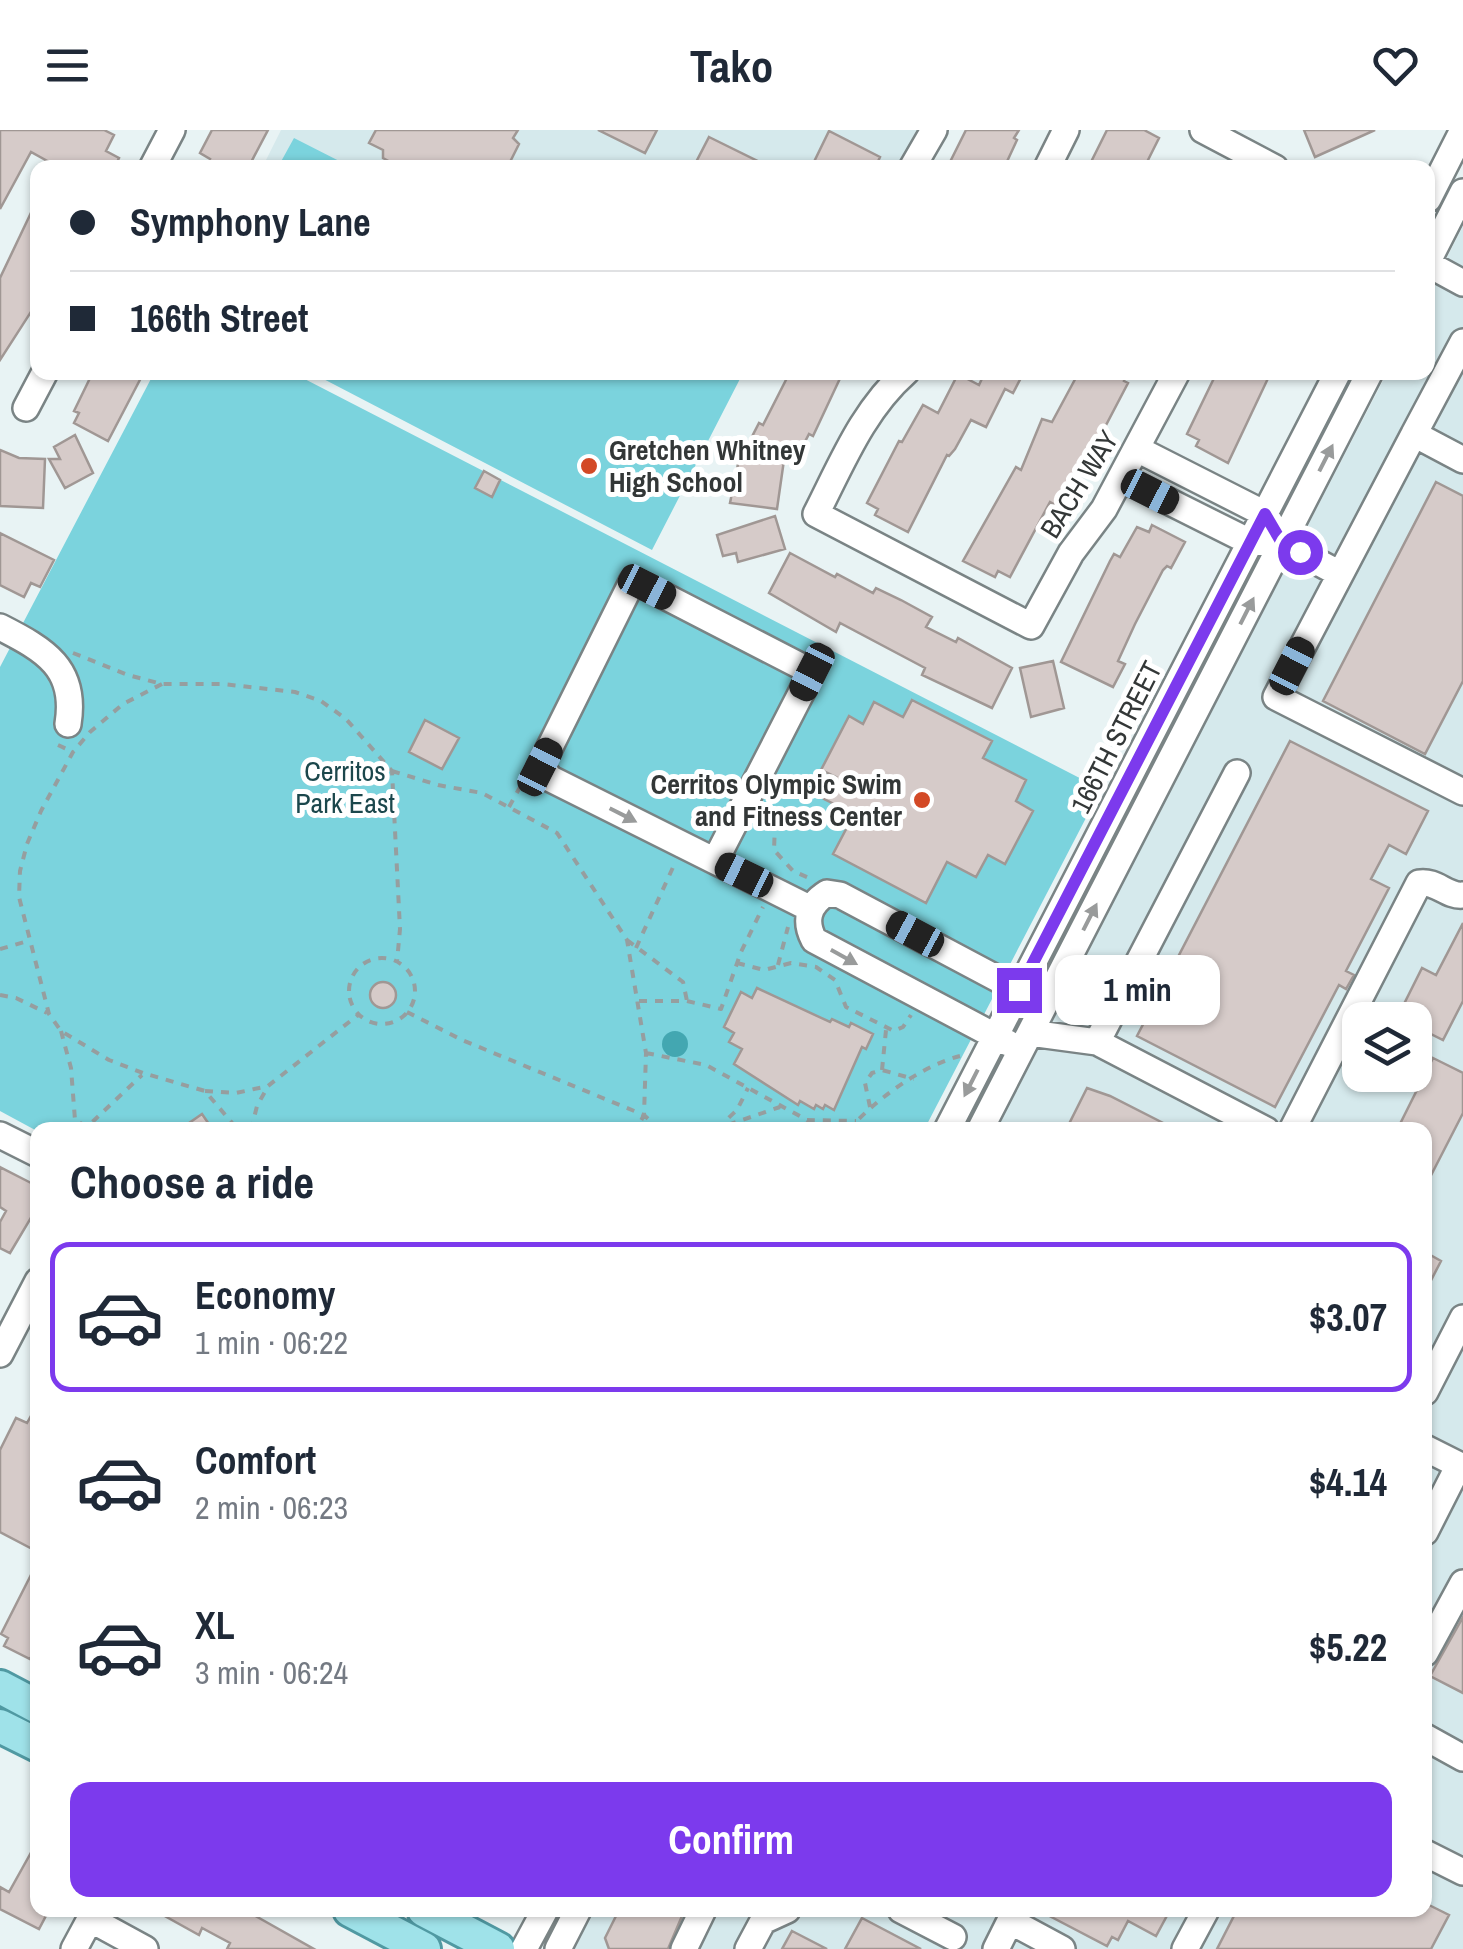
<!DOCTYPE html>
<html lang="en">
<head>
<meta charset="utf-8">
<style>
	:root { --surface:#fff; --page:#f6f6f7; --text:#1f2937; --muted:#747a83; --line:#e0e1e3; --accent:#7c3aed }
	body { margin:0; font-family:"Archivo Narrow",sans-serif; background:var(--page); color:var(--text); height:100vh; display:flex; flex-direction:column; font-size:38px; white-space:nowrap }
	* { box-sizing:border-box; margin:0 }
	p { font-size:32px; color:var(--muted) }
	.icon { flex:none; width:55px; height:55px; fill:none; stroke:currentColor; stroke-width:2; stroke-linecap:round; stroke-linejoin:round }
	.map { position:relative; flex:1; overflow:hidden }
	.drawer { position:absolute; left:30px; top:992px; width:1402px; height:795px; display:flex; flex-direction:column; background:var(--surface); border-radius:20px; box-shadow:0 2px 8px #0004 }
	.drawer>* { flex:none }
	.hud { position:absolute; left:30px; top:30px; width:1405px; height:220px; border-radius:20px; box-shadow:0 2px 8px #0004; display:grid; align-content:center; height:220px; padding:0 40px; background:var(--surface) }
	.buttons { position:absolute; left:1342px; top:872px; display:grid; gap:20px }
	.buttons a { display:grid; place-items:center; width:90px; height:90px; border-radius:20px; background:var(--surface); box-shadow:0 2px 8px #0004; font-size:50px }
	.end { position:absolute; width:45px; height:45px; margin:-22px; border:12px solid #7c3aed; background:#fff; box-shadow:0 0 0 5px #fff }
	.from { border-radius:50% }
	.bubble { position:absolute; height:70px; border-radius:20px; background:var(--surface); box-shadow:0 2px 8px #0004; font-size:32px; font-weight:700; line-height:70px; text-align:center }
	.car { position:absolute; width:30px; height:60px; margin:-30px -15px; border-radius:12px; box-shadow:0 0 8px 2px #0007; background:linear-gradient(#222 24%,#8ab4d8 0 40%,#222 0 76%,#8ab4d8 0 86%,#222 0) }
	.hud b { display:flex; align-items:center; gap:35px; height:95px; font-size:38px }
	.hud b+b { border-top:2px solid var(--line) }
	.hud i { width:25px; height:25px; background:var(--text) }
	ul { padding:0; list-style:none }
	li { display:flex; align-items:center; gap:30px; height:150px; margin:0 20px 15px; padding:0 20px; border:5px solid transparent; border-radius:20px }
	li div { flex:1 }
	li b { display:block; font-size:38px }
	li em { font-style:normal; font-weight:700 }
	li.on { border-color:var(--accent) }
	li>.icon { width:90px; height:90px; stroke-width:1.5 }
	h2 { padding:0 40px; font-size:45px; line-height:120px }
	.action { display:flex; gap:20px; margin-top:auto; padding:20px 40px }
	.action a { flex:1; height:115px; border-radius:20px; background:var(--accent); color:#fff; font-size:40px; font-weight:700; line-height:115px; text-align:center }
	header { display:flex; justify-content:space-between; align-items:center; height:130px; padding:0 40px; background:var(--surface); font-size:45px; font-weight:700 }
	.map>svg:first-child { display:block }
	.built { fill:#d5e9ec; fill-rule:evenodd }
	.green { fill:#7bd3dd }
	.water { fill:#43a7b1 }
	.building { fill:#d6cbc9; stroke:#a09794; stroke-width:2.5 }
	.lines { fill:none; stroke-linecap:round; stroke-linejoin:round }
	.minor-casing { stroke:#7a8485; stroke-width:30 }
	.major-casing { stroke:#5099a2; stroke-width:38 }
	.path { stroke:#969e9f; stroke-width:4; stroke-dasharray:8 8; stroke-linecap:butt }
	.minor { stroke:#fff; stroke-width:25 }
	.major { stroke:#9fe2e9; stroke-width:32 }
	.oneway { fill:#999b9b }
	.route { stroke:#7c3aed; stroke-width:12 }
	.poi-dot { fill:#d34926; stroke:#fff; stroke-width:4 }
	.labels { text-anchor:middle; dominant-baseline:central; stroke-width:10; stroke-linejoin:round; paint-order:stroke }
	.poi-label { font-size:28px; font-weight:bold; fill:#333737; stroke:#fff; text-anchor:start }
	.street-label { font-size:28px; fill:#333737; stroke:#fff }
	.park-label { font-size:28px; fill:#1b474c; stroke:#fff }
</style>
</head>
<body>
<header><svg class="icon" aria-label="menu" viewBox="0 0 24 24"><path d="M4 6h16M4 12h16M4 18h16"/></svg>Tako<svg class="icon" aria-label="heart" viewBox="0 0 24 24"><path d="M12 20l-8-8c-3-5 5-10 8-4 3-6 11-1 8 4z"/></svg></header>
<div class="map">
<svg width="1463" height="1819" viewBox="0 0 1463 1819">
	<rect width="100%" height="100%" fill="#e8f3f4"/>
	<!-- built -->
	<path class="built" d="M281,0H945L926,37L262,38Z
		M1463,96V1819H572L591,1780H1425V1000H994L1387,243L1428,242V165ZM1360,890H1415V945H1360Z"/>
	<!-- green -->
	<path class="green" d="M294,8L351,37H278Z
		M154,243H293L1101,659L924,1000L37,1001L0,981V537Z
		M312,243H743L652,420Z"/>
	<!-- water -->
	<path class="water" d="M662 914a13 13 0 1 1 26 0a13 13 0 1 1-26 0Z"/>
	<!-- building -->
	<path class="building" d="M0,0H104L114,5L106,21L119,28L114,38H60L31,22L0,79Z
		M212,0H268L248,38H205L210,29L200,23Z
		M376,0H518L513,8L519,14L507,38H401L383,28V20L369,13Z
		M598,0H657L645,23Z
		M966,0H1019L1014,8L1017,10L1004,38H947Z
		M1107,0H1144L1159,8L1144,38H1088Z
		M1304,0H1375L1315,27Z
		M829,1L880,27L875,38H811Z
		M709,7L772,38H693Z
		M38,68V171L0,230V148Z
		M93,242H144L108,311L74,293L79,283L74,281Z
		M790,242H843L813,306L809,304L793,335L784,330L777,379L730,373L738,334L759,293L763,295Z
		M985,242H1024L1013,263L1005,259L986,297L971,290L955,319L949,326L947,325L908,402L875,385L878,379L867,373L899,311L902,312L923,275L938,283L958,244L979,255Z
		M1079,242H1128L1124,251L1128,253L1083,339L1079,338L1074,343L1057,376L1050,372L1010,447L998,441L995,447L963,431L1016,337L1021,340L1042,289L1052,292Z
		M1217,242H1271L1228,333L1196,316L1199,310L1187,304Z
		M75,305L93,343L65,358L49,329H60L54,317Z
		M0,320L19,328L45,329L43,378L0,376Z
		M484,341L500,350L492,367L475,358Z
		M1436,352L1463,366V551L1425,624L1323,571Z
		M775,386L785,419L738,432L736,423L723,426L717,405Z
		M1152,395L1185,412L1171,438L1167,436L1163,440L1135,494L1118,531L1125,534L1113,557L1061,532L1110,431L1114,424L1120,427L1137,397L1149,402Z
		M0,403L54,430L40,457L31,453L24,467L0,455Z
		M790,423L835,447L837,444L873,463L876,458L901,470L932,487L926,497L956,512L958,508L1012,538L992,578L922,545L925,538L840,493L836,502L769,463Z
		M1053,531L1064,578L1031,587L1020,538Z
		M912,570L992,611L983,628L1026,650L1016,671L1033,681L1005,734L988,725L976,747L947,732L926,773L833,724L854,684L824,669L836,647L821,640L849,586L863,594L874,572L903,587Z
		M425,590L459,608L442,639L409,622Z
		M1290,611L1428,681L1406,724L1389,715L1371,749L1389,758L1346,841L1354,845L1346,859L1339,855L1275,977L1137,906Z
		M1463,793V871L1443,910L1415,896V890H1396L1422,838L1436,845Z
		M370 865a13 13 0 1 1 26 0a13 13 0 1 1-26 0Z
		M757,858L830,892L832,889L849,897L851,893L873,904L866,919L862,917L834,980L825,975L823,979L816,975L814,979L800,971L798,975L734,934L742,919L729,912L734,903L724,897L741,862L752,868Z
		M1433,928L1463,943V983L1425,1057V1000H1397Z
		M1087,958L1110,966L1177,1000H1082L1069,994Z
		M202,984L213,1000H179Z
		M0,1037L35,1055L32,1064L38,1067V1076L10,1123L0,1118V1092L6,1081L0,1077Z
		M1425,1122L1441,1131L1425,1162Z
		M38,1273V1422L0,1402V1320L16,1288L27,1293Z
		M38,1431V1514L30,1529L4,1516L8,1508L1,1504Z
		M1463,1487V1563L1430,1546Z
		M38,1710V1780H49L39,1799L0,1779V1757L9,1762Z
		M1425,1773L1449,1785L1431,1819H1217L1237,1780H1425Z
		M154,1780H245L314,1819H227L230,1813L202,1798L199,1805Z
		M619,1780H674L679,1781L682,1786L668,1819H609L605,1808Z
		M1038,1780H1170L1156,1806L1128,1791L1118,1810L1112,1807L1107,1816Z
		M862,1788L921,1819H845Z
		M792,1801L827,1819H782Z"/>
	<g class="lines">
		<defs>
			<path id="minor" d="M1203,0L1275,38
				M152,38L172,0
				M912,38L934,0
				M1047,38L1066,0
				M1428,69L1463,0
				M1428,131L1463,62
				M1428,134L1463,153
				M1463,212L1414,304L1463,330
				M906,242C863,280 842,333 816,384L1031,496L1071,423L1104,379L1177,242
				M26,278L45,242
				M1414,304L1276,567L1463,662
				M1137,319L1265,384L1272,396
				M1122,348L1250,412L1282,413L1340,444
				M0,497C45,520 77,538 68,594
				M715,731L812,542L647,457L632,452L540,637L551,649L811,779
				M1030,903L1097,912L1266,1000
				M1097,912L1237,643
				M1008,913L814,810C804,791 808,775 827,763L840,765L1030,866
				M947,1000L1338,242
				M980,1000L1370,242
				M1292,1000L1419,753C1436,750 1447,767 1463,765
				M0,1005L38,1024
				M0,1224L38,1151
				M1425,1262L1463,1188
				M1425,1318L1459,1335L1425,1402
				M1425,1523L1463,1453
				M1425,1607L1463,1628
				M1425,1723L1463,1742
				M901,1780L953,1807
				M90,1789L145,1819
				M74,1819L95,1780
				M524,1819L545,1780
				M558,1819L578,1780
				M684,1819L703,1780
				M748,1819L763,1791L787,1780
				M996,1819L1010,1791L1062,1819
				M1185,1819L1206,1780"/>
			<path id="major" d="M0,1557L38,1577
				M0,1596L38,1615
				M350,1780L424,1819
				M424,1780L498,1819"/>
		</defs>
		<!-- minor casing -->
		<use href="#minor" class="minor-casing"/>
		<!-- major casing -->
		<use href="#major" class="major-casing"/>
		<!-- path -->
		<path class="path" d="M73,523L128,545L162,554H222L295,562L321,571L346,589L392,641L400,799L397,832
			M162,554L123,574L90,602L73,622L41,681L27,714L20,741L19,767L49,884L61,901L109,930L143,943L205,961L238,1000
			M58,615L73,622
			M392,641L438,655L482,663L557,703L627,810L646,923L644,985L636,1000
			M509,677L525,648
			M762,681L775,694L774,720L793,741L809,748
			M627,810L683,852L687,871
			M636,818L675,733
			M0,819L28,811
			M349 861a33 33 0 1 1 66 0a33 33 0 1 1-66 0Z
			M737,833L764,840L791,833L816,837L835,850L846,877L894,901L903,897L911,885
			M778,835L788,797
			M0,865L16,868L47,883
			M639,871H687L721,879L741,822L763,777
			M407,882L462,910L644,985L660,1000
			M61,901L71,938L75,990L87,997L142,945
			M646,923L706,935L807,990L856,991
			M882,940L886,900
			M205,961L236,963L268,956L358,885
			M870,977L865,953L872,943L882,940L914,949
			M251,1000L257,976L267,958
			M713,1000L780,977
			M727,1000L723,993L737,980L748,958
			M806,1000L807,990
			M848,1000C877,969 919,937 960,926"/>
		<!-- minor -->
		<use href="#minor" class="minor"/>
		<!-- major -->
		<use href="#major" class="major"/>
	</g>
	<!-- one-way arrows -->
	<defs><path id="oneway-solid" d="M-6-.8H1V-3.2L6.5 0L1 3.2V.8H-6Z" transform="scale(2.5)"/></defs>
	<g class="oneway">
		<use href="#oneway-solid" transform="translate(1326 328) rotate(-63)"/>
		<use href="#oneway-solid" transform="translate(1247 481) rotate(-63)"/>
		<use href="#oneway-solid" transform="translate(623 685) rotate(27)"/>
		<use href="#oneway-solid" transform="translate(1090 787) rotate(-63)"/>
		<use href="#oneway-solid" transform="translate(844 827) rotate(29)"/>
		<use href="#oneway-solid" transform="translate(971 953) rotate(117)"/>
	</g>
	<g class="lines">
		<!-- route -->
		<path class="route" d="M1019,860L1265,384L1282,413L1300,422"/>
	</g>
	<!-- markers -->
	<g class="poi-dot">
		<circle cx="589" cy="336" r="10"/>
		<circle cx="922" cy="670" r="10"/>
	</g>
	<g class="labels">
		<!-- poi labels -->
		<g class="poi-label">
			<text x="609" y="320">Gretchen Whitney<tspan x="609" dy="32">High School</tspan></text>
			<text x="902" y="654" text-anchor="end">Cerritos Olympic Swim<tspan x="902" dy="32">and Fitness Center</tspan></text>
		</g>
		<!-- street labels -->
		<g class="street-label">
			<text transform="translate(1079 354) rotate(-58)">BACH WAY</text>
			<text transform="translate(1116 607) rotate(-63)">166TH STREET</text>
		</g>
		<!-- park labels -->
		<g class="park-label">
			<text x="345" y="641">Cerritos<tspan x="345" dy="32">Park East</tspan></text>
		</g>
	</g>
</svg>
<div class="buttons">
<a><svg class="icon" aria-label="layers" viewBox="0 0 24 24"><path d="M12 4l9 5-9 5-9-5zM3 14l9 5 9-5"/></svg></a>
</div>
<i class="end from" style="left:1300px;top:422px"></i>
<i class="end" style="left:1019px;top:860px"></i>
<div class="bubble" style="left:1055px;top:825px;width:165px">1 min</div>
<i class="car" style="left:1150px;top:362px;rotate:117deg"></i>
<i class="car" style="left:647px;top:457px;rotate:117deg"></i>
<i class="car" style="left:1292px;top:536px;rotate:27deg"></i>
<i class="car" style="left:812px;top:542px;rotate:207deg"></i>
<i class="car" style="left:540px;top:637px;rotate:27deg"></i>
<i class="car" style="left:744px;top:745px;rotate:296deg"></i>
<i class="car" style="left:915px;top:804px;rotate:298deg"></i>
<div class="hud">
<b><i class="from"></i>Symphony Lane</b>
<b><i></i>166th Street</b>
</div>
<section class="drawer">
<h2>Choose a ride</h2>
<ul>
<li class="on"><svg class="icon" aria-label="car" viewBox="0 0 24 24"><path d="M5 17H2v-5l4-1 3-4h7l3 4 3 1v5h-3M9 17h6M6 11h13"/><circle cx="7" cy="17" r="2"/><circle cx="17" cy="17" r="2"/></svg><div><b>Economy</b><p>1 min · 06:22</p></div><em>$3.07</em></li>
<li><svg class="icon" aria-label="car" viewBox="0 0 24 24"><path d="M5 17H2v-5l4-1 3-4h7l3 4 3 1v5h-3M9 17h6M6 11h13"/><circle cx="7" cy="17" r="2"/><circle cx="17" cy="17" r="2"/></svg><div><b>Comfort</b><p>2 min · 06:23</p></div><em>$4.14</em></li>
<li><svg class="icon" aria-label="car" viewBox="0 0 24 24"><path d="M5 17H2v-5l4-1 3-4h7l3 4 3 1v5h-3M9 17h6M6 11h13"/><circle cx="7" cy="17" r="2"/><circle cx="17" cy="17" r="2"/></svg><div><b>XL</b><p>3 min · 06:24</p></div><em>$5.22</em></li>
</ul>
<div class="action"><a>Confirm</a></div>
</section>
</div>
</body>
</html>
